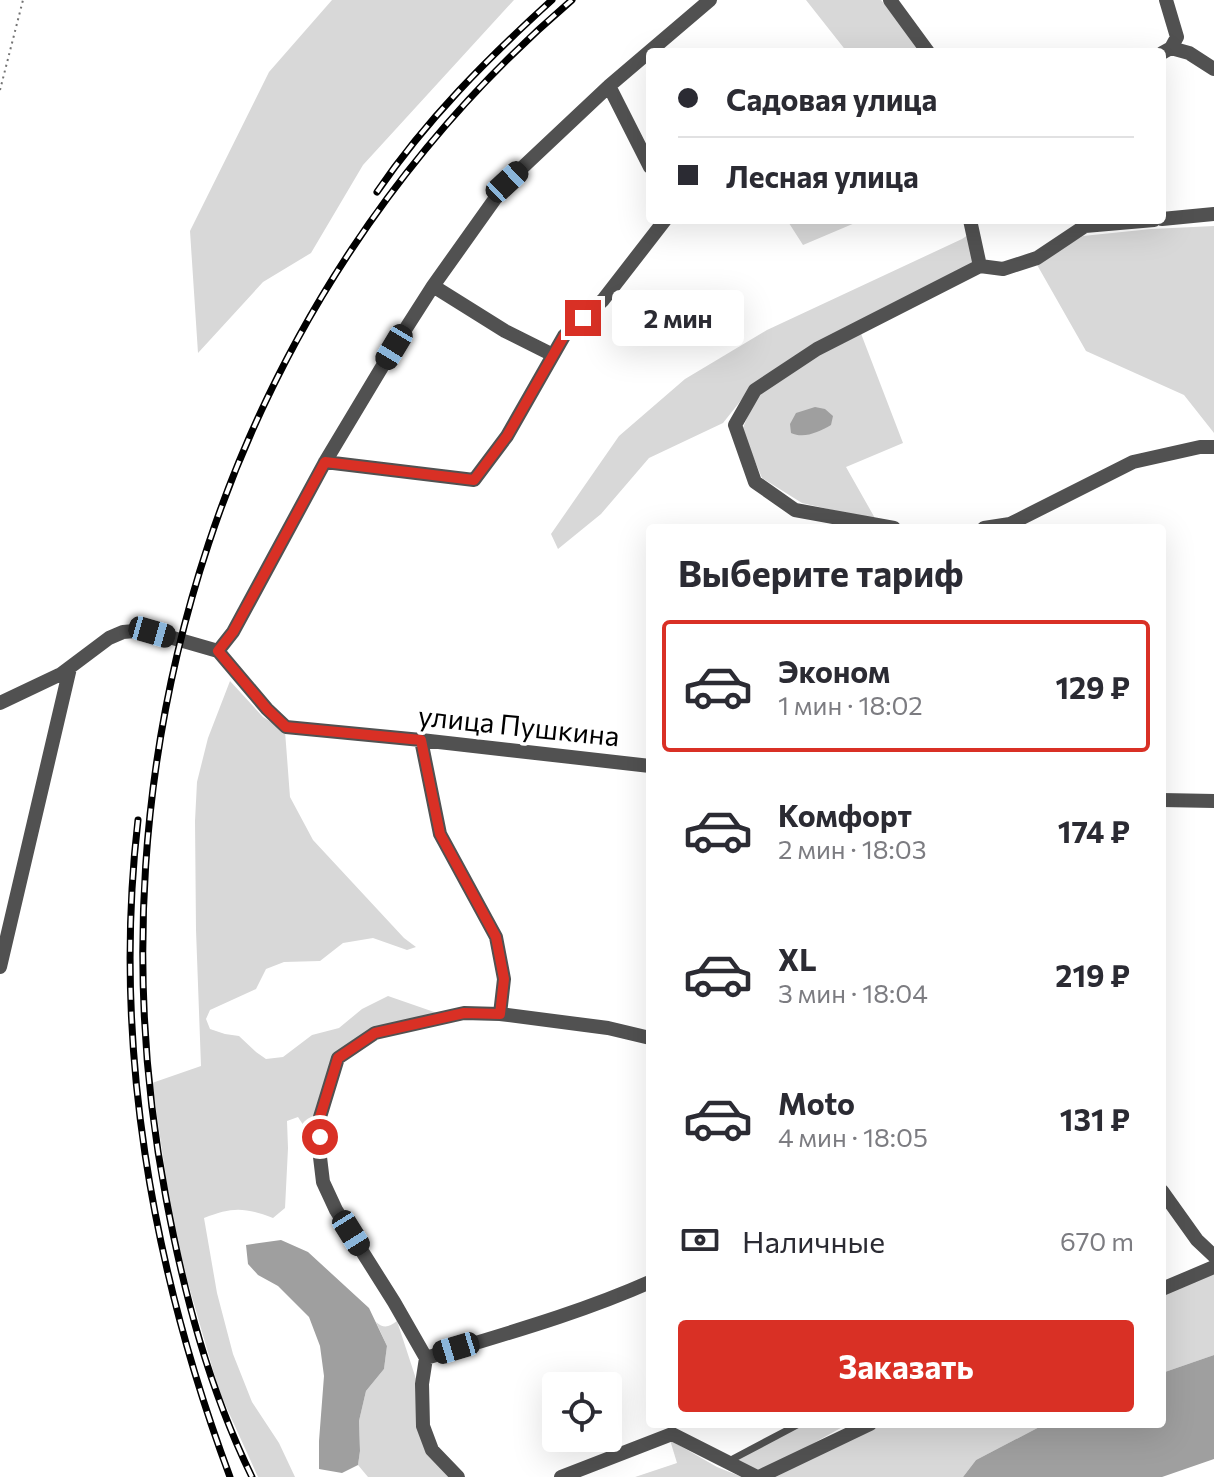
<!DOCTYPE html>
<html lang="ru">
<head>
<meta charset="utf-8">
<style>
	:root { --surface:#fff; --page:#f2f2f3; --text:#2b2b33; --muted:#7c7c81; --line:#e1e1e2; --accent:#d93025 }
	body { margin:0; font-family:Commissioner,sans-serif; background:var(--page); color:var(--text); height:100vh; display:flex; flex-direction:column; font-size:30px; white-space:nowrap }
	* { box-sizing:border-box; margin:0 }
	p { font-size:26px; color:var(--muted) }
	.icon { flex:none; width:44px; height:44px; fill:none; stroke:currentColor; stroke-width:2; stroke-linecap:round; stroke-linejoin:round }
	.map { position:relative; flex:1; overflow:hidden }
	.panel { position:absolute; left:646px; top:524px; width:520px; height:904px; display:flex; flex-direction:column; background:var(--surface); border-radius:8px; box-shadow:0 8px 32px #0002 }
	.panel>* { flex:none }
	.guide { position:absolute; left:646px; top:48px; width:520px; height:176px; border-radius:8px; box-shadow:0 8px 32px #0002; display:grid; align-content:center; height:176px; padding:0 32px; background:var(--surface) }
	.controls { position:absolute; left:542px; top:1372px; display:grid; gap:16px }
	.controls a { display:grid; place-items:center; width:80px; height:80px; border-radius:8px; background:var(--surface); box-shadow:0 8px 32px #0002; font-size:40px }
	.end { position:absolute; width:36px; height:36px; margin:-18px; border:10px solid #d93025; background:#fff; box-shadow:0 0 0 4px #fff }
	.from { border-radius:50% }
	.bubble { position:absolute; height:56px; border-radius:8px; background:var(--surface); box-shadow:0 8px 32px #0002; font-size:26px; font-weight:700; line-height:56px; text-align:center }
	.car { position:absolute; width:24px; height:48px; margin:-24px -12px; border-radius:10px; box-shadow:0 0 6px 2px #0007; background:linear-gradient(#222 24%,#8ab4d8 0 40%,#222 0 76%,#8ab4d8 0 86%,#222 0) }
	.guide b { display:flex; align-items:center; gap:28px; height:76px; font-size:30px }
	.guide b+b { border-top:2px solid var(--line) }
	.guide i { width:20px; height:20px; background:var(--text) }
	ul { padding:0; list-style:none }
	li { display:flex; align-items:center; gap:24px; height:132px; margin:0 16px 12px; padding:0 16px; border:4px solid transparent; border-radius:8px }
	li div { flex:1 }
	li b { display:block; font-size:30px }
	li em { font-style:normal; font-weight:700 }
	li.current { border-color:var(--accent) }
	li>.icon { width:72px; height:72px; stroke-width:1.5 }
	h2 { padding:0 32px; font-size:36px; line-height:96px }
	.pay { display:flex; align-items:center; gap:20px; height:88px; padding:0 32px; font-size:30px }
	.pay p { margin-inline-start:auto }
	.button { display:flex; gap:16px; margin-top:auto; padding:16px 32px }
	.button a { flex:1; height:92px; border-radius:8px; background:var(--accent); color:#fff; font-size:32px; font-weight:700; line-height:92px; text-align:center }
	.map>svg:first-child { display:block }
	.green { fill:#d8d8d8 }
	.water { fill:#9f9f9f }
	.lines { fill:none; stroke-linecap:round; stroke-linejoin:round }
	.path { stroke:#737373; stroke-width:2; stroke-dasharray:2 4; stroke-linecap:butt }
	.lane { stroke:#515151; stroke-width:7 }
	.street { stroke:#515151; stroke-width:14 }
	.rail-casing { stroke:#000; stroke-width:7 }
	.rail { stroke:#fff; stroke-width:4; stroke-dasharray:12; stroke-linecap:butt }
	.route { stroke:#d93025; stroke-width:10 }
	.labels { text-anchor:middle; dominant-baseline:central; stroke-width:7; stroke-linejoin:round; paint-order:stroke }
	.street-label { font-size:28px; fill:#000; stroke:#fff }
</style>
</head>
<body>
<div class="map">
<svg width="1214" height="1477" viewBox="0 0 1214 1477">
	<rect width="100%" height="100%" fill="#fff"/>
	<!-- green -->
	<path class="green" d="M332,0H514L363,165L311,253L263,282L198,353L190,231L269,72Z
		M806,0H881L894,16L919,52H847Z
		M787,220H862L803,245Z
		M1214,226V433L1184,395L1086,351L1036,263L1083,236L1151,229Z
		M968,235L974,264L750,389L723,423L649,458L601,514L558,549L551,534L619,436L685,379L767,330L962,239Z
		M860,331L903,443L846,467L876,520L802,503L762,478L742,430L758,392L818,353Z
		M230,681L263,717L285,731L290,797L313,840L404,938L416,947L407,950L373,938L343,943L320,961L284,962L266,969L256,989L210,1010L206,1019L210,1029L225,1034L239,1036L256,1052L266,1059L283,1057L312,1035L339,1028L362,1009L388,996L437,1013L335,1052C322,1085 316,1111 310,1146L309,1134L298,1117L287,1121L288,1148L285,1208L273,1218C244,1207 232,1207 204,1218L217,1293L233,1354L252,1402L279,1443L295,1477H258L219,1391L188,1283L172,1217L152,1083L201,1066L196,930L195,821L197,782L208,738Z
		M1214,1267V1355L1162,1373V1290Z
		M397,1321L418,1385L419,1426L451,1477H368L358,1465L360,1451L359,1421L366,1391L384,1369L387,1346L376,1322C384,1329 389,1327 397,1321Z
		M804,1424H848L758,1474L731,1461Z
		M870,1424H1045L976,1460L963,1477H768Z
		M670,1440L717,1467L742,1477H635L677,1463Z"/>
	<!-- water -->
	<path class="water" d="M815,407L825,409L833,416L831,425C819,432 804,439 791,433L790,424L796,413Z
		M281,1240L308,1252L369,1308L387,1346L384,1369L366,1391L359,1421L360,1451L358,1465L342,1473L319,1469V1441L324,1376L320,1346L309,1317L278,1286L258,1275L248,1264L246,1245Z
		M1214,1355V1459L1162,1477H963L976,1460L1045,1424H1162V1373Z"/>
	<g class="lines">
		<!-- path -->
		<path class="path" d="M0,90L23,0"/>
		<!-- lane -->
		<path class="lane" d="M727,1462L799,1424"/>
		<!-- street -->
		<path class="street" d="M890,0L928,52
			M1171,48L1189,53L1214,69
			M1162,53L1171,48L1177,37L1166,0
			M609,86L650,167
			M1162,219L1214,214
			M970,220L980,266
			M433,286L505,331L553,355
			M325,462L474,480L507,436L564,336L603,300L665,220
			M894,528L795,510L755,482L735,425L755,390L817,349L980,266L1003,269L1037,258L1085,226L1154,220
			M984,528L1010,524L1133,462L1200,447H1214
			M218,651L233,632L325,462L394,347L433,286L507,182L609,86L710,0
			M0,703L61,674L109,638L123,632L135,631L152,632L218,651L267,709L286,727L421,740L650,766
			M421,740L440,834L496,937L504,979L500,1014
			M1162,800L1214,801
			M0,967L70,668
			M1162,1191L1197,1240L1214,1256
			M1162,1289L1214,1267
			M426,1358C501,1335 578,1314 650,1282
			M458,1477L432,1450L423,1426L422,1384L426,1358L394,1302L336,1210L323,1182L320,1157V1117L338,1058L375,1033L464,1013L500,1014L608,1028L650,1038
			M561,1477L672,1434L757,1477
			M759,1477L870,1424"/>
		<defs>
			<path id="rail" d="M377,192C426,120 488,58 552,0
				M138,820C112,1043 152,1268 230,1477
				M252,1477C209,1389 184,1294 166,1198C82,757 228,294 572,0"/>
		</defs>
		<!-- rail casing -->
		<use href="#rail" class="rail-casing"/>
		<!-- rail -->
		<use href="#rail" class="rail"/>
	</g>
	<g class="lines">
		<!-- route -->
		<path class="route" d="M320,1137V1117L338,1058L375,1033L464,1013L500,1014L504,979L496,937L440,834L421,740L286,727L267,709L218,651L233,632L325,462L474,480L507,436L564,336L583,318"/>
	</g>
	<g class="labels">
		<!-- street labels -->
		<g class="street-label">
			<text transform="translate(519 725) rotate(6)">улица Пушкина</text>
		</g>
	</g>
</svg>
<div class="controls">
<a><svg class="icon" aria-label="locate" viewBox="0 0 24 24"><circle cx="12" cy="12" r="6"/><path d="M12 2v4M12 18v4M2 12h4M18 12h4"/></svg></a>
</div>
<i class="end from" style="left:320px;top:1137px"></i>
<i class="end" style="left:583px;top:318px"></i>
<div class="bubble" style="left:612px;top:290px;width:132px">2 мин</div>
<i class="car" style="left:507px;top:182px;rotate:47deg"></i>
<i class="car" style="left:394px;top:347px;rotate:211deg"></i>
<i class="car" style="left:152px;top:632px;rotate:106deg"></i>
<i class="car" style="left:351px;top:1233px;rotate:148deg"></i>
<i class="car" style="left:456px;top:1348px;rotate:253deg"></i>
<div class="guide">
<b><i class="from"></i>Садовая улица</b>
<b><i></i>Лесная улица</b>
</div>
<section class="panel">
<h2>Выберите тариф</h2>
<ul>
<li class="current"><svg class="icon" aria-label="car" viewBox="0 0 24 24"><path d="M5 17H2v-5l4-1 3-4h7l3 4 3 1v5h-3M9 17h6M6 11h13"/><circle cx="7" cy="17" r="2"/><circle cx="17" cy="17" r="2"/></svg><div><b>Эконом</b><p>1 мин · 18:02</p></div><em>129 ₽</em></li>
<li><svg class="icon" aria-label="car" viewBox="0 0 24 24"><path d="M5 17H2v-5l4-1 3-4h7l3 4 3 1v5h-3M9 17h6M6 11h13"/><circle cx="7" cy="17" r="2"/><circle cx="17" cy="17" r="2"/></svg><div><b>Комфорт</b><p>2 мин · 18:03</p></div><em>174 ₽</em></li>
<li><svg class="icon" aria-label="car" viewBox="0 0 24 24"><path d="M5 17H2v-5l4-1 3-4h7l3 4 3 1v5h-3M9 17h6M6 11h13"/><circle cx="7" cy="17" r="2"/><circle cx="17" cy="17" r="2"/></svg><div><b>XL</b><p>3 мин · 18:04</p></div><em>219 ₽</em></li>
<li><svg class="icon" aria-label="car" viewBox="0 0 24 24"><path d="M5 17H2v-5l4-1 3-4h7l3 4 3 1v5h-3M9 17h6M6 11h13"/><circle cx="7" cy="17" r="2"/><circle cx="17" cy="17" r="2"/></svg><div><b>Moto</b><p>4 мин · 18:05</p></div><em>131 ₽</em></li>
</ul>
<div class="pay"><svg class="icon" aria-label="cash" viewBox="0 0 24 24"><path d="M3 7h18v10H3z"/><circle cx="12" cy="12" r="2"/></svg>Наличные<p>670 m</p></div>
<div class="button"><a>Заказать</a></div>
</section>
</div>
</body>
</html>
